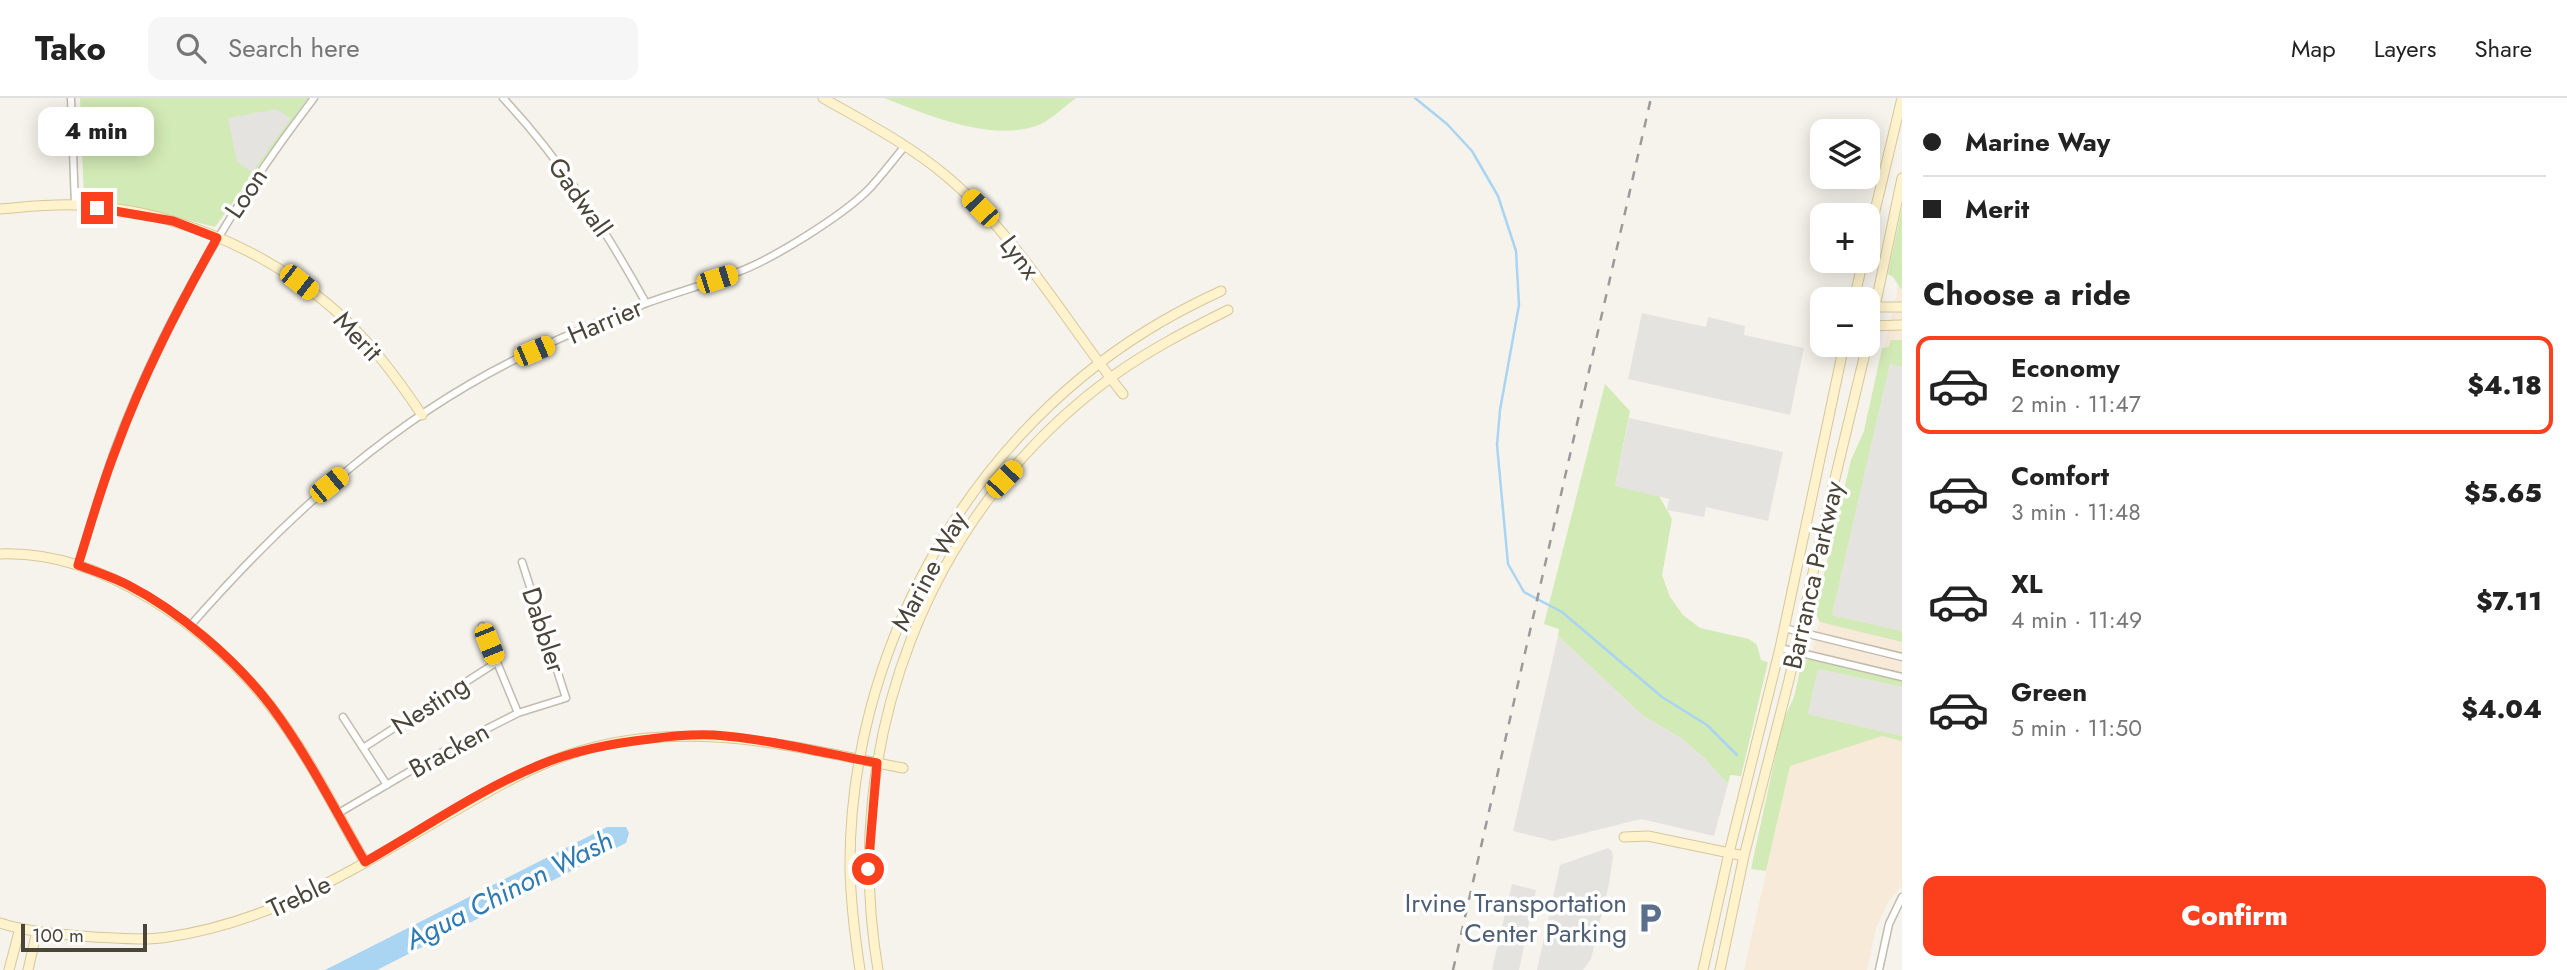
<!DOCTYPE html>
<html lang="en">
<head>
<meta charset="utf-8">
<style>
	:root { --surface:#fff; --page:#f6f6f6; --text:#222; --muted:#767676; --line:#e0e0e0; --accent:#fc3f1d }
	body { margin:0; font-family:Jost,sans-serif; background:var(--page); color:var(--text); height:100vh; display:flex; flex-direction:column; font-size:26px; white-space:nowrap }
	* { box-sizing:border-box; margin:0 }
	p { font-size:23px; color:var(--muted) }
	.icon { flex:none; width:38px; height:38px; fill:none; stroke:currentColor; stroke-width:2; stroke-linecap:round; stroke-linejoin:round }
	.map { position:relative; flex:1; overflow:hidden }
	.details { display:flex; flex-direction:column; background:var(--surface); width:665px }
	.details>* { flex:none }
	.guide { display:grid; align-content:center; height:154px; padding:0 21px; background:var(--surface) }
	.tools { position:absolute; left:1810px; top:21px; display:grid; gap:14px }
	.tools a { display:grid; place-items:center; width:70px; height:70px; border-radius:14px; background:var(--surface); box-shadow:0 4px 18px #0003; font-size:35px }
	.scale { position:absolute; left:21px; bottom:18px; width:126px; box-sizing:border-box; padding-left:7px; border:4px solid #4b4439; border-top:0; font-size:19px; line-height:24px; white-space:nowrap; color:#4b4439; -webkit-text-stroke:5px #fff; paint-order:stroke }
	.end { position:absolute; width:32px; height:32px; margin:-16px; border:9px solid #fc3f1d; background:#fff; box-shadow:0 0 0 4px #fff }
	.from { border-radius:50% }
	.bubble { position:absolute; height:49px; border-radius:14px; background:var(--surface); box-shadow:0 4px 18px #0003; font-size:23px; font-weight:800; line-height:49px; text-align:center }
	.car { position:absolute; width:21px; height:42px; margin:-21px -10px; border-radius:9px; box-shadow:0 0 5px 2px #0007; background:linear-gradient(#f5c518 24%,#345 0 40%,#f5c518 0 76%,#345 0 86%,#f5c518 0) }
	.guide b { display:flex; align-items:center; gap:24px; height:66px; font-size:26px }
	.guide b+b { border-top:2px solid var(--line) }
	.guide i { width:18px; height:18px; background:var(--text) }
	ul { padding:0; list-style:none }
	li { display:flex; align-items:center; gap:21px; height:98px; margin:0 14px 10px; padding:0 7px; border:4px solid transparent; border-radius:14px }
	li div { flex:1 }
	li b { display:block; font-size:26px }
	li em { font-style:normal; font-weight:800 }
	li.selected { border-color:var(--accent) }
	li>.icon { width:63px; height:63px; stroke-width:1.5 }
	h2 { padding:0 21px; font-size:32px; line-height:84px }
	.button { display:flex; gap:14px; margin-top:auto; padding:14px 21px }
	.button a { flex:1; height:80px; border-radius:14px; background:var(--accent); color:#fff; font-size:28px; font-weight:800; line-height:80px; text-align:center }
	header { display:flex; align-items:center; gap:42px; box-sizing:border-box; height:98px; padding:0 35px; background:var(--surface); border-bottom:2px solid var(--line) }
	header strong { font-size:33px }
	nav { display:flex; gap:38px; margin-inline-start:auto; font-size:24px }
	.search { width:490px; height:63px; background:var(--page); display:flex; align-items:center; gap:18px; box-sizing:border-box; padding:0 24px; border-radius:14px; color:var(--muted); font-size:26px }
	main { display:flex; flex:1; min-height:0 }
	.map>svg:first-child { display:block }
	.commercial { fill:#f7ead8 }
	.green { fill:#d2eab5 }
	.parking { fill:#e5e3e0 }
	.water { fill:#a9d4f2 }
	.lines { fill:none; stroke-linecap:round; stroke-linejoin:round }
	.stream { stroke:#a9d4f2; stroke-width:2.5 }
	.street-casing { stroke:#c2bbae; stroke-width:9 }
	.secondary-casing { stroke:#d6c79b; stroke-width:11 }
	.street { stroke:#fff; stroke-width:6 }
	.secondary { stroke:#fff3cd; stroke-width:9 }
	.rail { stroke:#9a9a9a; stroke-width:2.5; stroke-dasharray:9 9; stroke-linecap:butt }
	.route { stroke:#fc3f1d; stroke-width:9 }
	.labels { text-anchor:middle; dominant-baseline:central; stroke-width:7; stroke-linejoin:round; paint-order:stroke }
	.street-label { font-size:26px; fill:#4b4439; stroke:#fff }
	.service-label { font-size:26px; fill:#4e5e75; stroke:#fff; text-anchor:end }
	.water-label { font-size:28px; font-style:italic; fill:#2e7ab2; stroke:#fff }
</style>
</head>
<body>
<header>
<strong>Tako</strong>
<div class="search"><svg class="icon" aria-label="search" viewBox="0 0 24 24"><circle cx="10" cy="10" r="6"/><path d="M15 15l6 6"/></svg>Search here</div>
<nav><a>Map</a><a>Layers</a><a>Share</a></nav>
</header>
<main>
<div class="map">
<svg width="1902" height="872" viewBox="0 0 1902 872">
	<rect width="100%" height="100%" fill="#f6f3ec"/>
	<!-- commercial -->
	<path class="commercial" d="M1902,173V788L1889,802L1876,830L1867,872H1744L1790,668L1797,617Z"/>
	<!-- green -->
	<path class="green" d="M80,0H308L215,129L141,110L84,101Z
		M884,0H1076C1065,8 1053,20 1041,26C995,46 927,17 884,0Z
		M1902,109V191H1901L1893,179L1888,176Z
		M1891,242H1902V269L1890,266L1832,517L1902,533V544L1820,524L1815,514L1851,362L1864,333L1882,250L1889,249Z
		M1605,286L1630,313L1615,388L1659,398L1672,421L1662,477L1670,499L1683,517L1700,530L1749,541L1757,547L1761,562L1768,564L1741,678L1730,677L1728,686L1704,660L1681,640L1643,618L1558,538L1559,531L1544,526Z
		M1814,560L1902,583V589L1818,571L1808,616L1902,638V643L1882,638L1790,668L1766,773L1751,771L1783,623L1794,599L1801,568L1805,562Z"/>
	<!-- parking -->
	<path class="parking" d="M276,11L291,20L252,74L237,64L228,20Z
		M1642,215L1706,229L1708,219L1745,228L1744,237L1804,250L1790,317L1628,281Z
		M1890,266L1902,269V533L1832,517Z
		M1629,320L1783,354L1768,423L1706,409L1704,419L1667,412L1669,401L1615,388Z
		M1558,538L1643,618L1681,640L1704,660L1728,686L1714,738L1641,721L1553,743L1513,733Z
		M1818,571L1902,589V638L1808,616Z
		M1608,750L1612,753L1613,760L1609,786L1591,861L1583,872H1537L1560,767Z
		M1512,786L1536,792L1519,872H1496L1492,871Z"/>
	<!-- water -->
	<path class="water" d="M607,729H626L629,735L626,745L377,872H325Z"/>
	<g class="lines">
		<!-- stream -->
		<path class="stream" d="M1415,0L1447,26L1472,53L1498,98L1516,153L1519,207L1500,312L1497,347L1508,466L1524,494L1562,514L1662,599L1707,627L1737,657"/>
		<defs>
			<path id="street" d="M71,0L75,107
				M503,0C561,62 605,131 646,205
				M78,467C90,429 101,389 115,351C163,223 231,108 314,0
				M190,528C288,416 399,315 535,252C571,235 610,219 647,205C677,194 708,186 738,174C773,161 840,119 867,93C881,79 893,62 905,48
				M482,528L518,615
				M1784,530L1902,559
				M1780,550L1902,579
				M343,619L387,687
				M363,650L497,564
				M337,716L451,649L518,615L566,600L522,464
				M1879,872L1889,826L1902,799"/>
			<path id="secondary" d="M823,0C865,24 908,46 945,77C1016,136 1066,224 1123,296
				M0,111C25,109 50,106 75,107C166,110 259,148 329,207C366,238 395,277 422,317
				M1867,146L1902,0
				M1854,201L1863,163
				M1867,209H1902
				M1869,228L1902,227
				M0,456C102,452 208,529 269,606C306,653 335,712 365,764
				M1624,739L1648,738L1744,758
				M0,825C30,835 63,836 94,839C118,840 144,843 168,839C277,823 358,768 451,715C493,691 533,667 580,653C689,620 795,649 903,670
				M9,872L20,830
				M28,872L37,833
				M860,872C855,839 851,805 850,772C848,558 964,346 1146,233C1170,218 1195,205 1221,193
				M878,872C840,646 926,414 1113,278C1149,252 1188,232 1228,212
				M1703,872L1729,755L1780,550L1844,247
				M1720,872L1744,758L1789,582L1820,443L1867,247L1902,80"/>
		</defs>
		<!-- street casing -->
		<use href="#street" class="street-casing"/>
		<!-- secondary casing -->
		<use href="#secondary" class="secondary-casing"/>
		<!-- street -->
		<use href="#street" class="street"/>
		<!-- secondary -->
		<use href="#secondary" class="secondary"/>
		<!-- rail -->
		<path class="rail" d="M1453,872L1651,0"/>
	</g>
	<g class="lines">
		<!-- route -->
		<path class="route" d="M97,110L173,123L217,140C179,208 143,277 116,351C101,389 90,429 78,467C94,473 112,479 128,487C179,513 236,562 271,608C307,656 335,712 365,764C423,731 480,691 542,666C576,652 614,645 650,641C671,638 693,636 714,637C769,641 823,655 877,665L868,771"/>
	</g>
	<!-- icons -->
	<defs>
		<symbol id="parking-bare" viewBox="-9 -9 18 18"><path d="M-3.5-5.5H1a3.5 3.5 0 0 1 0 7H-1V5.5H-3.5ZM-1-3.4V-.6H.8a1.4 1.4 0 0 0 0-2.8Z" fill="#5c6f8a" stroke="#fff" stroke-width="2.5" paint-order="stroke"/></symbol>
	</defs>
	<g fill-rule="evenodd">
		<use href="#parking-bare" x="1628" y="798" width="44" height="44"/>
	</g>
	<g class="labels">
		<!-- street labels -->
		<g class="street-label">
			<text transform="translate(246 95) rotate(-56)">Loon</text>
			<text transform="translate(580 99) rotate(55)">Gadwall</text>
			<text transform="translate(1020 159) rotate(53)">Lynx</text>
			<text transform="translate(605 223) rotate(-23)">Harrier</text>
			<text transform="translate(358 238) rotate(47)">Merit</text>
			<text transform="translate(929 473) rotate(-62)">Marine Way</text>
			<text transform="translate(1813 477) rotate(-77)">Barranca Parkway</text>
			<text transform="translate(544 532) rotate(72)">Dabbler</text>
			<text transform="translate(430 607) rotate(-33)">Nesting</text>
			<text transform="translate(449 652) rotate(-29)">Bracken</text>
			<text transform="translate(299 798) rotate(-25)">Treble</text>
		</g>
		<!-- service labels -->
		<g class="service-label">
			<text x="1627" y="805">Irvine Transportation<tspan x="1627" dy="30">Center Parking</tspan></text>
		</g>
		<!-- water labels -->
		<g class="water-label">
			<text transform="translate(509 792) rotate(-27)">Agua Chinon Wash</text>
		</g>
	</g>
</svg>
<div class="tools">
<a><svg class="icon" aria-label="layers" viewBox="0 0 24 24"><path d="M12 4l9 5-9 5-9-5zM3 14l9 5 9-5"/></svg></a>
<a>+</a>
<a>−</a>
</div>
<div class="scale">100 m</div>
<i class="end from" style="left:868px;top:771px"></i>
<i class="end" style="left:97px;top:110px"></i>
<div class="bubble" style="left:38px;top:9px;width:116px">4 min</div>
<i class="car" style="left:980px;top:110px;rotate:316deg"></i>
<i class="car" style="left:717px;top:181px;rotate:72deg"></i>
<i class="car" style="left:299px;top:184px;rotate:128deg"></i>
<i class="car" style="left:534px;top:253px;rotate:67deg"></i>
<i class="car" style="left:1004px;top:381px;rotate:44deg"></i>
<i class="car" style="left:329px;top:387px;rotate:51deg"></i>
<i class="car" style="left:489px;top:546px;rotate:158deg"></i>
</div>
<section class="details">
<div class="guide">
<b><i class="from"></i>Marine Way</b>
<b><i></i>Merit</b>
</div>
<h2>Choose a ride</h2>
<ul>
<li class="selected"><svg class="icon" aria-label="car" viewBox="0 0 24 24"><path d="M5 17H2v-5l4-1 3-4h7l3 4 3 1v5h-3M9 17h6M6 11h13"/><circle cx="7" cy="17" r="2"/><circle cx="17" cy="17" r="2"/></svg><div><b>Economy</b><p>2 min · 11:47</p></div><em>$4.18</em></li>
<li><svg class="icon" aria-label="car" viewBox="0 0 24 24"><path d="M5 17H2v-5l4-1 3-4h7l3 4 3 1v5h-3M9 17h6M6 11h13"/><circle cx="7" cy="17" r="2"/><circle cx="17" cy="17" r="2"/></svg><div><b>Comfort</b><p>3 min · 11:48</p></div><em>$5.65</em></li>
<li><svg class="icon" aria-label="car" viewBox="0 0 24 24"><path d="M5 17H2v-5l4-1 3-4h7l3 4 3 1v5h-3M9 17h6M6 11h13"/><circle cx="7" cy="17" r="2"/><circle cx="17" cy="17" r="2"/></svg><div><b>XL</b><p>4 min · 11:49</p></div><em>$7.11</em></li>
<li><svg class="icon" aria-label="car" viewBox="0 0 24 24"><path d="M5 17H2v-5l4-1 3-4h7l3 4 3 1v5h-3M9 17h6M6 11h13"/><circle cx="7" cy="17" r="2"/><circle cx="17" cy="17" r="2"/></svg><div><b>Green</b><p>5 min · 11:50</p></div><em>$4.04</em></li>
</ul>
<div class="button"><a>Confirm</a></div>
</section>
</main>
</body>
</html>
